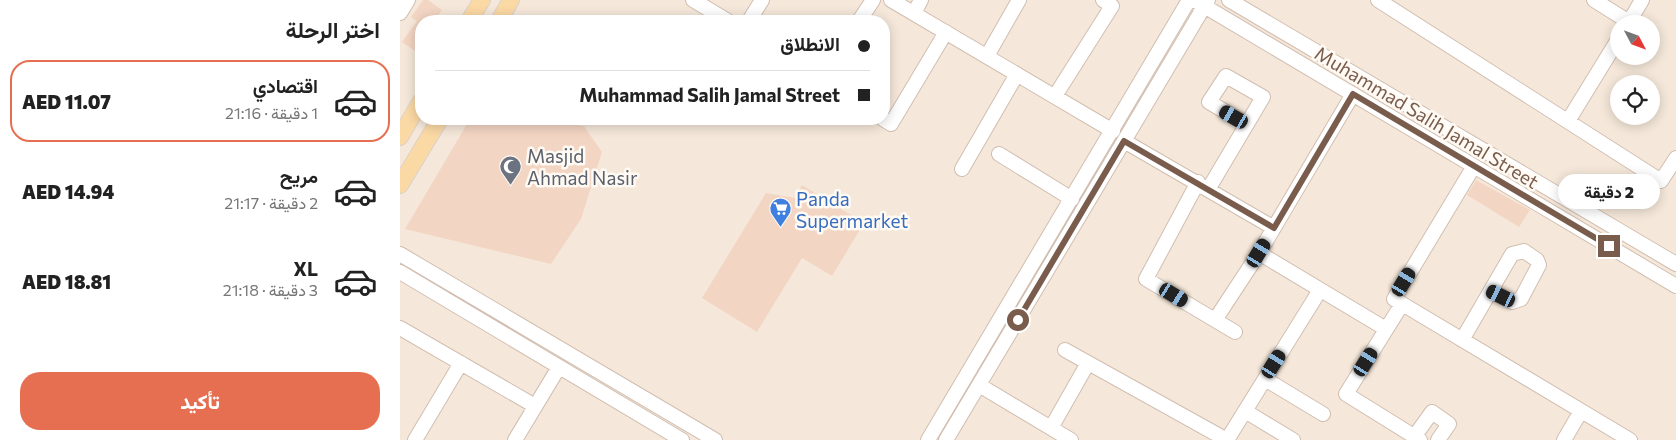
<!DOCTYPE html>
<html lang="ar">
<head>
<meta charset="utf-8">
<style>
	:root { --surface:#fff; --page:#f2f2f2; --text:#222; --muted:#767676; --line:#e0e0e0; --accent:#e76f51 }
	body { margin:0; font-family:Commissioner,Vazirmatn,sans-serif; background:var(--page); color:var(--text); direction:rtl; height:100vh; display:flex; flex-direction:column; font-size:19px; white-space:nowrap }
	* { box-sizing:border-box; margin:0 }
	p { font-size:16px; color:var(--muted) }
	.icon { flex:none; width:28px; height:28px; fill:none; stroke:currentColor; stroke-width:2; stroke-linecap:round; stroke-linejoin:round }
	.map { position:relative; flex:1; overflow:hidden; direction:ltr }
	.side { display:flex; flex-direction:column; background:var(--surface); width:400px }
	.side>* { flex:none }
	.hud { position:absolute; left:15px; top:15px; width:475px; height:110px; border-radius:20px; box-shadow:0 2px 12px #0003; direction:rtl; display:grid; align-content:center; height:110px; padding:0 20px; background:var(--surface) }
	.needle { width:32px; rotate:131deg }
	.fabs { position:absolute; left:1210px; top:15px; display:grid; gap:10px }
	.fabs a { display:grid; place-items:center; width:50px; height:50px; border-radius:50%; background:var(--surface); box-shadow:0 2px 12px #0003; font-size:25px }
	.end { position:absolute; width:22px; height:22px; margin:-11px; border:6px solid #7a5c4d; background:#fff; box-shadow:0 0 0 2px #fff }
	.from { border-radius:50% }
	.bubble { position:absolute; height:35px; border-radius:18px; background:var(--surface); box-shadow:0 2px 12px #0003; font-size:16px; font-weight:800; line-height:35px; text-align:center; direction:rtl }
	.car { position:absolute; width:15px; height:30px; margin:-15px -8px; border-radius:6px; box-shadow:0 0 4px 1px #0007; background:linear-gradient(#222 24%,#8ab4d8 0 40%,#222 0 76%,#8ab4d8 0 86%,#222 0) }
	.hud b { display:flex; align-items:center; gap:18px; height:48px; font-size:19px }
	.hud b+b { border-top:1px solid var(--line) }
	.hud i { width:12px; height:12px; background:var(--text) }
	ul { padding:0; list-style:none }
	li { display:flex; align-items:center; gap:15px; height:82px; margin:0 10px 8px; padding:0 10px; border:2px solid transparent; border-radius:20px }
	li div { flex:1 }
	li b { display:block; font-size:19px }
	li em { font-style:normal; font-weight:800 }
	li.active { border-color:var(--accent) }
	li>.icon { width:45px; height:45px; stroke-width:1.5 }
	h2 { padding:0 20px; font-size:22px; line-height:60px }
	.primary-button { display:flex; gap:10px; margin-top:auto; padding:10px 20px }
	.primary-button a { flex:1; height:58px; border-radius:20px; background:var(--accent); color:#fff; font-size:20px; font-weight:800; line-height:58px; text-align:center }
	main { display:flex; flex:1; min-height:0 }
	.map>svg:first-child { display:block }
	.residential { fill:#f5e8da; fill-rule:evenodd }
	.building { fill:#f3d5c3 }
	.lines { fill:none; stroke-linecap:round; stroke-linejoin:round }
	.minor-casing { stroke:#d1beb0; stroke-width:16 }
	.major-casing { stroke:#dad1cd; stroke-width:18 }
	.minor { stroke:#fff; stroke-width:14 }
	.major { stroke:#fbd9a5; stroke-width:16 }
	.route { stroke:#7a5c4d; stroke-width:6 }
	.labels { text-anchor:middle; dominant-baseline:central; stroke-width:5; stroke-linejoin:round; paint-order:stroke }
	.street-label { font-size:19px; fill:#7a5c4d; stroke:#fffaf3 }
	.worship-label { font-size:19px; fill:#5b616d; stroke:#fffaf3; text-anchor:start }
	.shop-label { font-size:19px; fill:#366cbe; stroke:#fffaf3; text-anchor:start }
</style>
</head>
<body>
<main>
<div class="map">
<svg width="1276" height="440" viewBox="0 0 1276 440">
	<rect width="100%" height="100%" fill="#fdf6ec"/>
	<!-- residential -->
	<path class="residential" d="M0,0H1276V440H0ZM21,21H484V119H21ZM1219,24H1251V56H1219ZM1219,84H1251V116H1219Z"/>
	<!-- building -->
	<path class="building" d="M23,0H28L42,10L34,21H21V55L2,42L17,21L11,17Z
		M70,119H144L184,126L202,152L181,219L151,264L5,229Z
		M1076,180L1130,210L1119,227L1067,195Z
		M402,185L464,223L432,276L402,258L357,332L302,298L366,193L395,198Z"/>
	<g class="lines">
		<defs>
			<path id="minor" d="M293,0L328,21
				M491,0L713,131
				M794,0L1276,286
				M829,0L1276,264
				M978,0L1261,181L1276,158
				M1194,0L1229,22
				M0,13L8,0
				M514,13L521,0
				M349,21L362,0
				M459,21L473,0
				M1228,24L1242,0
				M587,56L619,0
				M655,96L712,6L703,0
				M483,119L491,124L546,32
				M1168,121L1219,38
				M724,141L874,228
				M599,154L672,199
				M1074,166L994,299L1230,440
				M562,169L617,74
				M798,182L746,279L835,332
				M809,188L863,97L826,76L809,102L846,124
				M859,253L986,329
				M0,254L315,440
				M0,272L282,440
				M1002,304L946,394L1020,440
				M815,320L859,253L953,94
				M0,328L135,406
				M1062,340L1112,254L1124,251L1137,260L1139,265L1121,299L1112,302L1091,291
				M665,350L827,440
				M865,379L923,414
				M579,385L671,440
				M845,411L893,440
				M651,428L688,363
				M1014,437L1032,412L1049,424L1038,440
				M15,440L61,363
				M115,440L159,367
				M528,440L789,0
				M546,440L808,0
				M827,440L920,290
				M1164,440L1181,411"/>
			<path id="major" d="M69,21L82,0
				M99,21L111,0
				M0,137L21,101
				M0,185L40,119"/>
		</defs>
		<!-- minor casing -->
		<use href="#minor" class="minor-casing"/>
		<!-- major casing -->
		<use href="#major" class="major-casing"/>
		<!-- minor -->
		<use href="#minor" class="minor"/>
		<!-- major -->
		<use href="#major" class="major"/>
	</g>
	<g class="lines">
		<!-- route -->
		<path class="route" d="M618,320L724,141L874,228L953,94L1209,246"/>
	</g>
	<!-- icons -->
	<defs>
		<symbol id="mosque-pin" viewBox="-11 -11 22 30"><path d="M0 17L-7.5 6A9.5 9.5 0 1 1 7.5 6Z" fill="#6b7280" stroke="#fffaf3"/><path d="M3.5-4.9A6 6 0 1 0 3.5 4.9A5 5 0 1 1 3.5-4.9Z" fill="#fff"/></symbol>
		<symbol id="supermarket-pin" viewBox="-11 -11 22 30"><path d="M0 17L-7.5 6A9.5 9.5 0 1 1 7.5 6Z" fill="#3f7fe0" stroke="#fffaf3"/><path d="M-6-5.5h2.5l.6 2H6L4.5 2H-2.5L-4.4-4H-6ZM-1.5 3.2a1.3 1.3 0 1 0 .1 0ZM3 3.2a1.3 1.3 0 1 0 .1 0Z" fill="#fff"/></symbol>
	</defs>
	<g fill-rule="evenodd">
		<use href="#mosque-pin" x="98" y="154" width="25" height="34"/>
		<use href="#supermarket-pin" x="368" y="196" width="25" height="34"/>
	</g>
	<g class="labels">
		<!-- street labels -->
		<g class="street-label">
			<text transform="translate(1027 117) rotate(31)">Muhammad Salih Jamal Street</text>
		</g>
		<!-- worship labels -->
		<g class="worship-label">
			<text x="127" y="155">Masjid<tspan x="127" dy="22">Ahmad Nasir</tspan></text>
		</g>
		<!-- shop labels -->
		<g class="shop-label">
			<text x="396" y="198">Panda<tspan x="396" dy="22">Supermarket</tspan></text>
		</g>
	</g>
</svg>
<div class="fabs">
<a><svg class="needle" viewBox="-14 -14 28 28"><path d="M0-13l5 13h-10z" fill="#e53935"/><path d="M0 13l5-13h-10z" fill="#767676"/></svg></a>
<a><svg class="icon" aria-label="locate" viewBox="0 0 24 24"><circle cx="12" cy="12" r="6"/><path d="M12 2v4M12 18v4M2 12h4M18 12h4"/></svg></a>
</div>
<i class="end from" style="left:618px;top:320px"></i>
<i class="end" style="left:1209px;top:246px"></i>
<div class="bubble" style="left:1158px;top:174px;width:102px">2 دقيقة</div>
<i class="car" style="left:834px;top:117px;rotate:300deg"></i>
<i class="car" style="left:859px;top:253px;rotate:31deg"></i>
<i class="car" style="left:1004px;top:282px;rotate:31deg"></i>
<i class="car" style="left:774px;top:295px;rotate:121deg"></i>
<i class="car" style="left:1101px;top:296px;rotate:296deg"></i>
<i class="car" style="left:966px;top:362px;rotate:32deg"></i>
<i class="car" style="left:874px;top:364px;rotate:32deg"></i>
<div class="hud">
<b><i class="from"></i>الانطلاق</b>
<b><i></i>Muhammad Salih Jamal Street</b>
</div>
</div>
<section class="side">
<h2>اختر الرحلة</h2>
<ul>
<li class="active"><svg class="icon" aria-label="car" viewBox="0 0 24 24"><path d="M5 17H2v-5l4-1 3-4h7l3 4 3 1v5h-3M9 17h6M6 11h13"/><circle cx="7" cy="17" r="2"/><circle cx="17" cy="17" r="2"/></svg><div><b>اقتصادي</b><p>1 دقيقة · 21:16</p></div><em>AED 11.07</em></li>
<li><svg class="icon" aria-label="car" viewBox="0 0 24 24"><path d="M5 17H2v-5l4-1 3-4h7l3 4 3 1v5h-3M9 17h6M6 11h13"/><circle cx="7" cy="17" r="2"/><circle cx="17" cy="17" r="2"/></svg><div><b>مريح</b><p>2 دقيقة · 21:17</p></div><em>AED 14.94</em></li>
<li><svg class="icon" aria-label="car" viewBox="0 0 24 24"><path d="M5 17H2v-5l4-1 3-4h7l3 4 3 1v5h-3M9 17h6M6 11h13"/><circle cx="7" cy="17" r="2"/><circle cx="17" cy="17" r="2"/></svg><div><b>XL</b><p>3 دقيقة · 21:18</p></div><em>AED 18.81</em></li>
</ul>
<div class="primary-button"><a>تأكيد</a></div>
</section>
</main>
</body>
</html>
